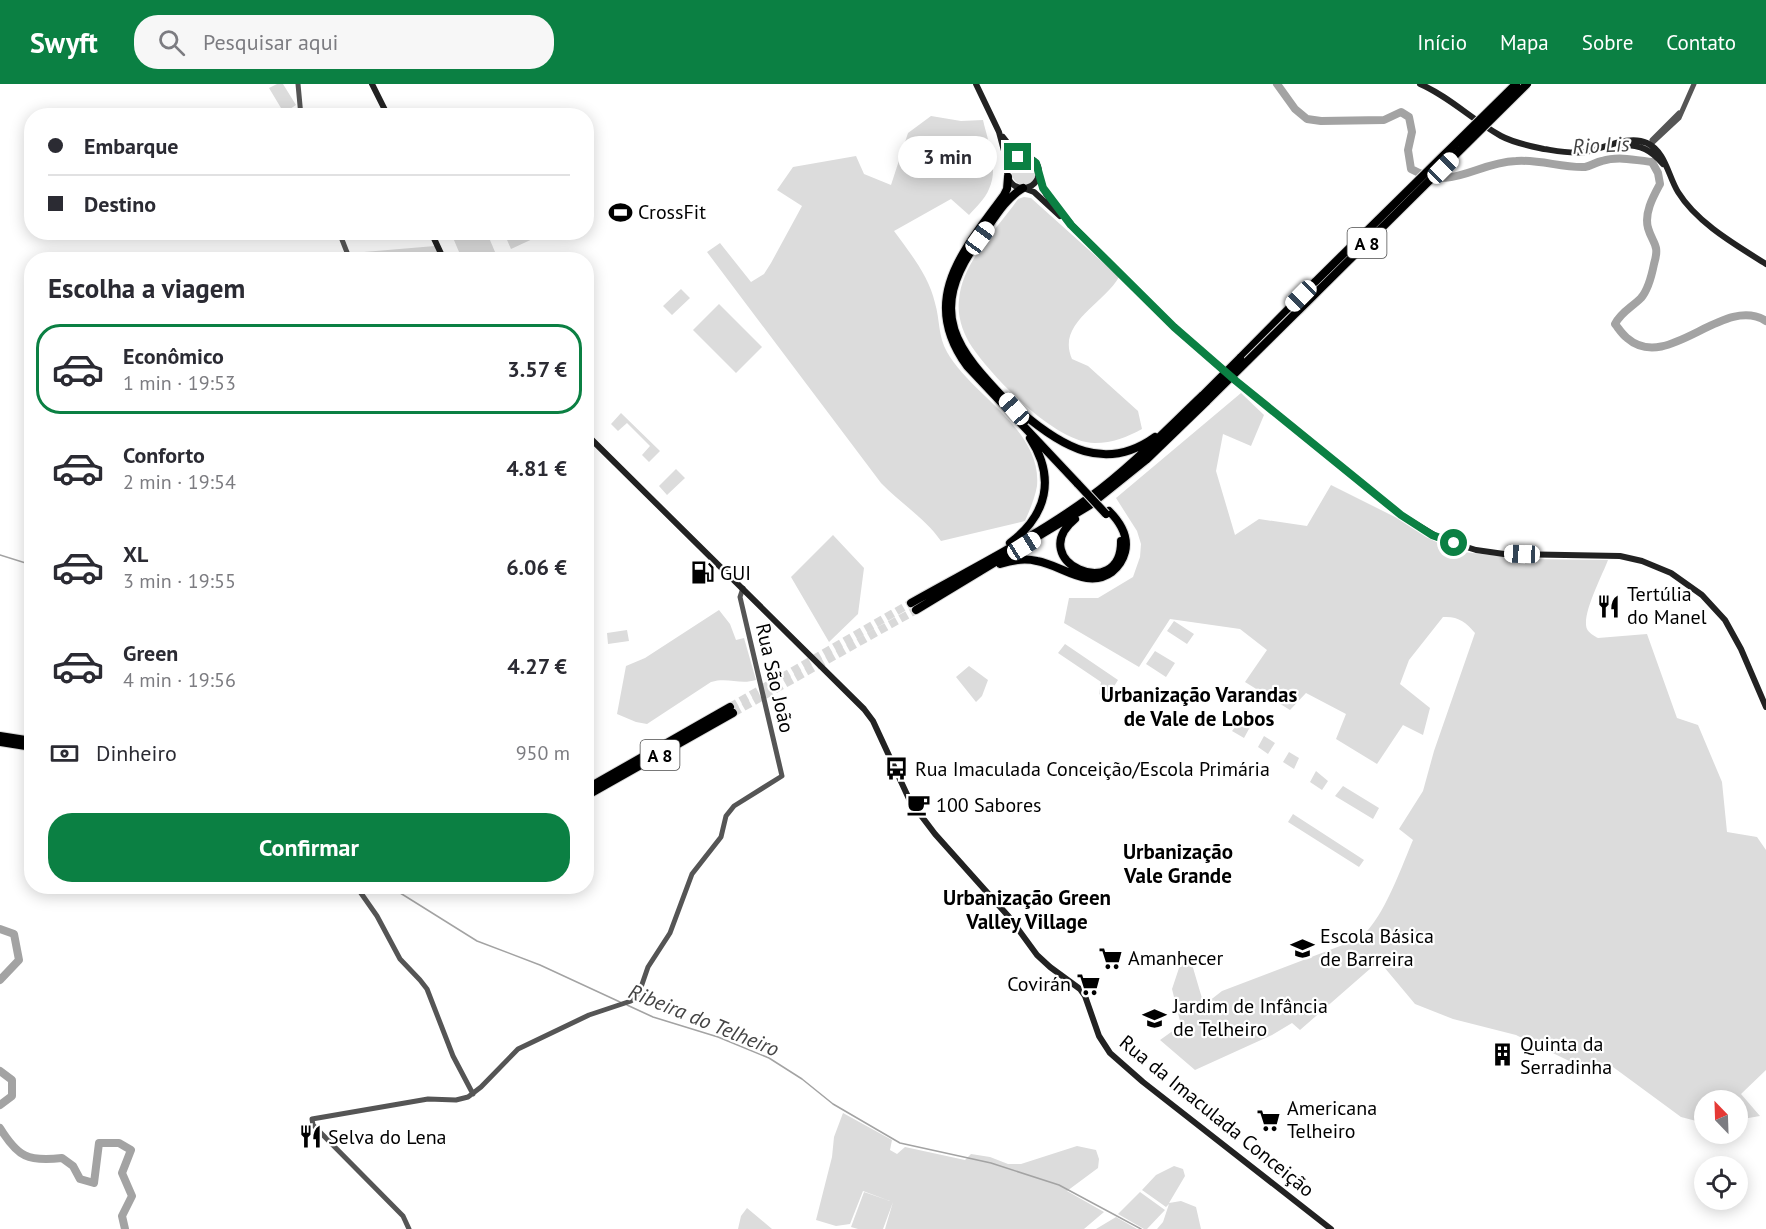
<!DOCTYPE html>
<html lang="pt">
<head>
<meta charset="utf-8">
<style>
	:root { --surface:#fff; --page:#f7f7f7; --text:#2b2b33; --muted:#7c7c81; --line:#e1e1e2; --accent:#0b8043 }
	body { margin:0; font-family:"PT Sans",sans-serif; background:var(--page); color:var(--text); height:100vh; display:flex; flex-direction:column; font-size:22px; white-space:nowrap }
	* { box-sizing:border-box; margin:0 }
	p { font-size:20px; color:var(--muted) }
	.icon { flex:none; width:33px; height:33px; fill:none; stroke:currentColor; stroke-width:2; stroke-linecap:round; stroke-linejoin:round }
	.map { position:relative; flex:1; overflow:hidden }
	.sheet { position:absolute; left:24px; top:168px; width:570px; height:642px; display:flex; flex-direction:column; background:var(--surface); border-radius:24px; box-shadow:0 3px 15px #0003 }
	.sheet>* { flex:none }
	.top-card { position:absolute; left:24px; top:24px; width:570px; height:132px; border-radius:24px; box-shadow:0 3px 15px #0003; display:grid; align-content:center; height:132px; padding:0 24px; background:var(--surface) }
	.needle { width:39px; rotate:337deg }
	.tools { position:absolute; left:1694px; top:1006px; display:grid; gap:12px }
	.tools a { display:grid; place-items:center; width:54px; height:54px; border-radius:50%; background:var(--surface); box-shadow:0 3px 15px #0003; font-size:30px }
	.end { position:absolute; width:27px; height:27px; margin:-14px; border:8px solid #0b8043; background:#fff; box-shadow:0 0 0 3px #fff }
	.from { border-radius:50% }
	.bubble { position:absolute; height:42px; border-radius:21px; background:var(--surface); box-shadow:0 3px 15px #0003; font-size:20px; font-weight:700; line-height:42px; text-align:center }
	.car { position:absolute; width:18px; height:36px; margin:-18px -9px; border-radius:8px; box-shadow:0 0 4px 2px #0007; background:linear-gradient(#fff 24%,#345 0 40%,#fff 0 76%,#345 0 86%,#fff 0) }
	.top-card b { display:flex; align-items:center; gap:21px; height:57px; font-size:22px }
	.top-card b+b { border-top:2px solid var(--line) }
	.top-card i { width:15px; height:15px; background:var(--text) }
	ul { padding:0; list-style:none }
	li { display:flex; align-items:center; gap:18px; height:90px; margin:0 12px 9px; padding:0 12px; border:3px solid transparent; border-radius:24px }
	li div { flex:1 }
	li b { display:block; font-size:22px }
	li em { font-style:normal; font-weight:700 }
	li.selected { border-color:var(--accent) }
	li>.icon { width:54px; height:54px; stroke-width:1.5 }
	h2 { padding:0 24px; font-size:27px; line-height:72px }
	.pay { display:flex; align-items:center; gap:15px; height:66px; padding:0 24px; font-size:22px }
	.pay p { margin-inline-start:auto }
	.primary-button { display:flex; gap:12px; margin-top:auto; padding:12px 24px }
	.primary-button a { flex:1; height:69px; border-radius:24px; background:var(--accent); color:#fff; font-size:24px; font-weight:700; line-height:69px; text-align:center }
	header { display:flex; align-items:center; gap:36px; box-sizing:border-box; height:84px; padding:0 30px; background:var(--accent); color:#fff }
	header strong { font-size:28px }
	nav { display:flex; gap:33px; margin-inline-start:auto; font-size:21px }
	.search { width:420px; height:54px; background:var(--page); display:flex; align-items:center; gap:15px; box-sizing:border-box; padding:0 21px; border-radius:24px; color:var(--muted); font-size:22px }
	.map>svg:first-child { display:block }
	.green { fill:#dcdcdc }
	.lines { fill:none; stroke-linecap:round; stroke-linejoin:round }
	.stream { stroke:#a3a3a3; stroke-width:1.5 }
	.river { stroke:#a3a3a3; stroke-width:8 }
	.motorway-tunnel { stroke:#d9d9d9; stroke-width:8; stroke-dasharray:8 4; stroke-linecap:butt }
	.motorway-casing { stroke:#dbdbdb; stroke-width:10 }
	.tertiary { stroke:#555; stroke-width:5 }
	.secondary { stroke:#222; stroke-width:6 }
	.motorway { stroke:#000; stroke-width:8 }
	.motorway-bridge-casing { stroke:#dbdbdb; stroke-width:10; stroke-linecap:butt }
	.motorway-bridge { stroke:#000; stroke-width:8 }
	.route { stroke:#0b8043; stroke-width:8 }
	.labels { text-anchor:middle; dominant-baseline:central; stroke-width:4.5; stroke-linejoin:round; paint-order:stroke }
	.shield { fill:#fff; stroke:#4c4c4c; stroke-width:1.5 }
	.shield-label { font-size:18px; font-weight:bold; fill:#000 }
	.poi-label { font-size:20px; fill:#000; stroke:#fff; text-anchor:start }
	.street-label { font-size:20px; fill:#000; stroke:#fff }
	.water-label { font-size:21px; font-style:italic; fill:#444; stroke:#fff }
	.neighbourhood-label { font-size:21px; font-weight:bold; fill:#000; stroke:#fff }
</style>
</head>
<body>
<header>
<strong>Swyft</strong>
<div class="search"><svg class="icon" aria-label="search" viewBox="0 0 24 24"><circle cx="10" cy="10" r="6"/><path d="M15 15l6 6"/></svg>Pesquisar aqui</div>
<nav><a>Início</a><a>Mapa</a><a>Sobre</a><a>Contato</a></nav>
</header>
<div class="map">
<svg width="1766" height="1145" viewBox="0 0 1766 1145">
	<rect width="100%" height="100%" fill="#fff"/>
	<!-- green -->
	<path class="green" d="M277,0H283L296,21L284,29L269,4Z
		M931,32L961,37L983,36C988,58 999,84 989,105C985,115 976,123 969,131L951,115L894,147C910,169 929,192 935,219C940,236 938,252 947,268C972,312 1042,345 1037,402C1035,414 1030,425 1025,437L941,457C924,433 901,420 881,399L707,168L720,159L751,198L764,190L771,179L802,122L777,106L793,83L856,72L864,90L891,101L908,49Z
		M1012 89a12 12 0 1 1 24 0a12 12 0 1 1-24 0Z
		M1024,113L1031,114L1119,193C1104,220 1056,239 1072,275L1088,282L1138,327L1142,345C1127,353 1113,359 1095,359C1056,359 993,294 972,263C963,250 957,232 959,216C962,177 997,146 1018,115Z
		M451,149H487L498,175H462Z
		M504,149H538L539,152L511,165Z
		M435,162L441,175H354L352,169Z
		M681,205L690,214L672,231L663,222Z
		M719,220L762,263L736,289L693,246Z
		M1241,309L1264,331L1251,362L1223,350L1216,387L1235,451L1259,435L1307,442L1331,401L1395,433L1426,453L1455,467L1526,475L1608,476C1603,490 1581,531 1587,545C1589,549 1594,552 1598,554L1647,550L1677,634L1698,641L1722,698L1727,748L1757,753L1766,766V986L1741,1010L1760,1032L1737,1036V1017H1704V1039L1681,1033L1613,983L1600,992L1516,951L1453,935L1415,920L1379,877L1300,946L1292,939L1272,951L1195,986L1160,956L1181,941L1172,905L1180,881L1191,877L1204,921L1222,907L1348,859C1377,856 1402,781 1413,756L1399,745L1423,707L1434,667L1475,549C1466,538 1458,532 1443,533L1409,576L1400,600L1430,624L1423,651L1403,641L1377,680L1336,655L1346,630L1306,609L1290,626L1245,598L1267,566L1240,545L1170,535L1139,583L1064,539L1069,514H1098L1133,493L1140,473L1141,460L1137,447L1116,414Z
		M621,329L660,367L649,378L642,371L650,362L627,339L618,347L611,340Z
		M676,385L685,394L667,411L659,402Z
		M833,451L864,484L858,530L829,558L791,493Z
		M719,526L730,540L736,556L744,554L756,596C740,601 728,593 711,598L647,640L636,638L617,630L626,582L645,574Z
		M1174,537L1194,550L1187,560L1167,547Z
		M627,546L629,557L608,560L607,549Z
		M1065,560L1118,596L1106,615L1099,610L1101,598L1058,569Z
		M1155,567L1175,579L1166,593L1146,580Z
		M969,582L988,596L982,612L976,618L956,593Z
		M1240,637L1250,643L1244,654L1232,647Z
		M1264,652L1275,659L1268,670L1258,663Z
		M1289,668L1299,674L1294,685L1283,678Z
		M1316,687L1328,697L1322,706L1310,698Z
		M1343,702L1379,724L1373,735L1335,712Z
		M1293,730L1364,776L1359,783L1288,738Z
		M843,1029L892,1056L890,1066L897,1070L905,1063L965,1076L971,1070L990,1073L1008,1080H1021L1077,1062L1096,1066L1099,1075L1098,1084L1067,1107L1104,1128L1084,1145H885L893,1118L883,1145H858L851,1143L864,1108L890,1117L863,1107L850,1140L836,1142L816,1136L832,1073L834,1053Z
		M1174,1082L1183,1085L1185,1092L1169,1119L1181,1117L1196,1123L1201,1145H1157L1163,1138L1169,1120L1166,1123L1142,1106L1156,1091Z
		M1140,1108L1165,1126L1147,1145H1144L1118,1130Z
		M747,1124L772,1145H738L741,1132Z
		M1116,1133L1137,1145H1096Z"/>
	<g class="lines">
		<!-- stream -->
		<path class="stream" d="M0,471L32,481
			M389,802L477,857L540,881L620,918
			M627,921L653,933L718,953L769,974L802,995L833,1020L900,1059L991,1079L1059,1101L1141,1145"/>
		<!-- river -->
		<path class="river" d="M1277,0L1295,25L1307,35L1321,37L1384,36L1401,28L1409,33L1412,48L1408,66L1411,85C1452,108 1474,79 1516,77C1539,75 1562,84 1585,83C1591,82 1596,78 1602,77C1618,72 1636,76 1652,78L1658,89L1660,100C1653,113 1644,129 1648,144C1653,161 1660,160 1654,180C1652,190 1648,206 1641,214C1631,224 1621,228 1615,240C1619,245 1622,250 1627,254C1668,290 1723,210 1766,237
			M0,845L14,850L19,876L0,896
			M0,987L12,996V1012L0,1021
			M0,1044C18,1073 28,1078 62,1074L73,1082L80,1095L94,1099L99,1059H119L131,1066L122,1089L132,1112L122,1132L125,1145"/>
		<!-- motorway-tunnel -->
		<path class="motorway-tunnel" d="M730,623L911,519
			M733,629L916,526"/>
		<defs>
			<path id="motorway" d="M1008,93L1007,105L1004,111C964,166 918,215 967,282L1078,400
				M1023,104C1003,116 992,139 978,157C918,240 969,275 1025,337
				M1240,274L1316,197
				M1021,328C1062,363 1105,389 1155,353
				M1075,435C1024,477 1122,520 1121,457
				M1010,459C1047,431 1056,394 1030,354
				M1000,480C1012,476 1025,474 1037,477C1062,481 1087,506 1112,488C1118,483 1123,476 1125,468C1129,452 1120,438 1109,427
				M911,519C971,485 1034,454 1090,413C1131,383 1166,346 1203,311
				M916,526L1090,421L1146,376L1207,317
				M0,652L32,657
				M0,658L32,663
				M586,705L730,623
				M586,712L733,629"/>
		</defs>
		<!-- motorway casing -->
		<use href="#motorway" class="motorway-casing"/>
		<!-- tertiary -->
		<path class="tertiary" d="M298,0L301,32
			M1652,56L1679,29
			M1650,61L1679,34L1694,0
			M339,148L350,176
			M356,802L377,832L400,875L420,896L427,905L453,972L473,1010
			M409,1145L403,1132L313,1041L312,1035L428,1015L456,1016L468,1013L481,1003L518,965L589,931L631,917L639,909L648,883L670,849L692,790L721,753L726,732L734,722L782,692L740,513L743,504"/>
		<!-- secondary -->
		<path class="secondary" d="M372,0L388,32
			M976,0L999,48L1008,82
			M1420,0C1450,13 1472,36 1501,52C1514,59 1530,62 1544,65C1557,67 1571,70 1585,68C1604,65 1628,50 1647,59C1666,68 1668,92 1678,108C1697,139 1736,161 1766,180
			M1003,53L1010,62L1024,72
			M1623,61C1641,61 1651,66 1663,80
			M1007 88a16 16 0 1 1 32 0a16 16 0 1 1-32 0Z
			M1038,93L1046,110L1072,141L1174,243L1236,297L1401,431L1441,455L1476,466L1504,470L1620,472L1642,477L1671,489L1702,511L1725,536L1741,565L1766,623
			M1026,105L1034,108L1060,132
			M431,148L444,176
			M586,350L864,625L873,637L910,717L935,750L1010,834L1037,871L1050,883L1080,905L1085,912L1099,952L1110,969L1143,998L1331,1145"/>
		<!-- motorway -->
		<use href="#motorway" class="motorway"/>
		<defs>
			<path id="motorway-bridge" d="M1316,197L1516,0
				M1203,311L1240,274
				M1207,317L1527,0
				M1078,400L1106,430"/>
		</defs>
		<!-- motorway-bridge casing -->
		<use href="#motorway-bridge" class="motorway-bridge-casing"/>
		<!-- motorway-bridge -->
		<use href="#motorway-bridge" class="motorway-bridge"/>
	</g>
	<g class="lines">
		<!-- route -->
		<path class="route" d="M1018,73H1027L1036,79L1043,104L1071,141L1174,243L1236,297L1401,431L1432,451L1454,459"/>
	</g>
	<!-- icons -->
	<defs>
		<symbol id="stadium-bare" viewBox="-9 -9 18 18"><path d="M0-5a6.5 5 0 1 0 0 10a6.5 5 0 1 0 0-10ZM-3.5-1.8h7v3.6h-7Z" fill="#000" stroke="#fff" stroke-width="2.5" paint-order="stroke"/></symbol>
		<symbol id="fuel-bare" viewBox="-9 -9 18 18"><path d="M-5.5-6h7V0h2V4h1.3V-2.5L3-4.5l.8-.8L6-3V5H2.5V1h-1V6h-7ZM-4.2-4.7v3.2H.2V-4.7Z" fill="#000" stroke="#fff" stroke-width="2.5" paint-order="stroke"/></symbol>
		<symbol id="restaurant-bare" viewBox="-9 -9 18 18"><path d="M-5-6h1v4h1v-4h1v4h1v-4h1v5L-1.5 .5V6h-2V.5L-5-1ZM5-6V6H3V1.5H1.5Q1.5-4 5-6Z" fill="#000" stroke="#fff" stroke-width="2.5" paint-order="stroke"/></symbol>
		<symbol id="bus-bare" viewBox="-9 -9 18 18"><path d="M-5-6H5V4H4V6H2V4H-2V6H-4V4H-5ZM-3.5-4V0h7V-4ZM-3.5 1.2v1.5H-2V1.2ZM2 1.2v1.5H3.5V1.2Z" fill="#000" stroke="#fff" stroke-width="2.5" paint-order="stroke"/></symbol>
		<symbol id="cafe-bare" viewBox="-9 -9 18 18"><path d="M-5.5-4.5H6V0H3Q3 3.5 0 3.5H-2.5Q-5.5 3.5-5.5 0ZM3-3.2v2h1.7v-2ZM-6 4.5H4V6H-6Z" fill="#000" stroke="#fff" stroke-width="2.5" paint-order="stroke"/></symbol>
		<symbol id="school-bare" viewBox="-9 -9 18 18"><path d="M0-5L7-2L0 1L-7-2ZM-4 1L0 2.5L4 1V4Q0 6-4 4Z" fill="#000" stroke="#fff" stroke-width="2.5" paint-order="stroke"/></symbol>
		<symbol id="supermarket-bare" viewBox="-9 -9 18 18"><path d="M-6-5.5h2.5l.6 2H6L4.5 2H-2.5L-4.4-4H-6ZM-1.5 3.2a1.3 1.3 0 1 0 .1 0ZM3 3.2a1.3 1.3 0 1 0 .1 0Z" fill="#000" stroke="#fff" stroke-width="2.5" paint-order="stroke"/></symbol>
		<symbol id="building-bare" viewBox="-9 -9 18 18"><path d="M-4-6H4V6H1V3H-1V6H-4ZM-2.5-4.3h1.7v1.8h-1.7ZM.8-4.3h1.7v1.8H.8ZM-2.5-1h1.7V.8h-1.7ZM.8-1h1.7V.8H.8Z" fill="#000" stroke="#fff" stroke-width="2.5" paint-order="stroke"/></symbol>
	</defs>
	<g fill-rule="evenodd">
		<use href="#stadium-bare" x="604" y="112" width="33" height="33"/>
		<use href="#fuel-bare" x="686" y="472" width="33" height="33"/>
		<use href="#restaurant-bare" x="1592" y="506" width="33" height="33"/>
		<use href="#bus-bare" x="880" y="668" width="33" height="33"/>
		<use href="#cafe-bare" x="902" y="704" width="33" height="33"/>
		<use href="#school-bare" x="1286" y="848" width="33" height="33"/>
		<use href="#supermarket-bare" x="1094" y="858" width="33" height="33"/>
		<use href="#supermarket-bare" x="1072" y="884" width="33" height="33"/>
		<use href="#school-bare" x="1138" y="918" width="33" height="33"/>
		<use href="#building-bare" x="1486" y="954" width="33" height="33"/>
		<use href="#supermarket-bare" x="1252" y="1020" width="33" height="33"/>
		<use href="#restaurant-bare" x="294" y="1036" width="33" height="33"/>
	</g>
	<g class="labels">
		<!-- shield labels -->
		<g class="shield">
			<rect x="1347.5" y="144" width="39" height="30" rx="4.5"/>
			<rect x="640.5" y="656" width="39" height="30" rx="4.5"/>
		</g>
		<g class="shield-label">
			<text x="1367" y="159">A 8</text>
			<text x="660" y="671">A 8</text>
		</g>
		<!-- poi labels -->
		<g class="poi-label">
			<text x="638" y="128">CrossFit</text>
			<text x="720" y="489">GUI</text>
			<text x="1627" y="510">Tertúlia<tspan x="1627" dy="23">do Manel</tspan></text>
			<text x="915" y="685">Rua Imaculada Conceição/Escola Primária</text>
			<text x="936" y="721">100 Sabores</text>
			<text x="1320" y="852">Escola Básica<tspan x="1320" dy="23">de Barreira</tspan></text>
			<text x="1128" y="874">Amanhecer</text>
			<text x="1071" y="900" text-anchor="end">Covirán</text>
			<text x="1173" y="922">Jardim de Infância<tspan x="1173" dy="23">de Telheiro</tspan></text>
			<text x="1520" y="960">Quinta da<tspan x="1520" dy="23">Serradinha</tspan></text>
			<text x="1287" y="1024">Americana<tspan x="1287" dy="23">Telheiro</tspan></text>
			<text x="328" y="1053">Selva do Lena</text>
		</g>
		<!-- street labels -->
		<g class="street-label">
			<text transform="translate(775 594) rotate(77)">Rua São João</text>
			<text transform="translate(1217 1032) rotate(39)">Rua da Imaculada Conceição</text>
		</g>
		<!-- water labels -->
		<g class="water-label">
			<text transform="translate(1601 61) rotate(-3)">Rio Lis</text>
			<text transform="translate(704 936) rotate(22)">Ribeira do Telheiro</text>
		</g>
		<!-- neighbourhood labels -->
		<g class="neighbourhood-label">
			<text x="1199" y="610">Urbanização Varandas<tspan x="1199" dy="24">de Vale de Lobos</tspan></text>
			<text x="1178" y="767">Urbanização<tspan x="1178" dy="24">Vale Grande</tspan></text>
			<text x="1027" y="813">Urbanização Green<tspan x="1027" dy="24">Valley Village</tspan></text>
		</g>
	</g>
</svg>
<div class="tools">
<a><svg class="needle" viewBox="-14 -14 28 28"><path d="M0-13l5 13h-10z" fill="#e53935"/><path d="M0 13l5-13h-10z" fill="#7c7c81"/></svg></a>
<a><svg class="icon" aria-label="locate" viewBox="0 0 24 24"><circle cx="12" cy="12" r="6"/><path d="M12 2v4M12 18v4M2 12h4M18 12h4"/></svg></a>
</div>
<i class="end from" style="left:1454px;top:459px"></i>
<i class="end" style="left:1018px;top:73px"></i>
<div class="bubble" style="left:898px;top:52px;width:99px">3 min</div>
<i class="car" style="left:1443px;top:84px;rotate:45deg"></i>
<i class="car" style="left:980px;top:154px;rotate:36deg"></i>
<i class="car" style="left:1301px;top:212px;rotate:225deg"></i>
<i class="car" style="left:1014px;top:325px;rotate:319deg"></i>
<i class="car" style="left:1024px;top:462px;rotate:58deg"></i>
<i class="car" style="left:1522px;top:470px;rotate:272deg"></i>
<div class="top-card">
<b><i class="from"></i>Embarque</b>
<b><i></i>Destino</b>
</div>
<section class="sheet">
<h2>Escolha a viagem</h2>
<ul>
<li class="selected"><svg class="icon" aria-label="car" viewBox="0 0 24 24"><path d="M5 17H2v-5l4-1 3-4h7l3 4 3 1v5h-3M9 17h6M6 11h13"/><circle cx="7" cy="17" r="2"/><circle cx="17" cy="17" r="2"/></svg><div><b>Econômico</b><p>1 min · 19:53</p></div><em>3.57 €</em></li>
<li><svg class="icon" aria-label="car" viewBox="0 0 24 24"><path d="M5 17H2v-5l4-1 3-4h7l3 4 3 1v5h-3M9 17h6M6 11h13"/><circle cx="7" cy="17" r="2"/><circle cx="17" cy="17" r="2"/></svg><div><b>Conforto</b><p>2 min · 19:54</p></div><em>4.81 €</em></li>
<li><svg class="icon" aria-label="car" viewBox="0 0 24 24"><path d="M5 17H2v-5l4-1 3-4h7l3 4 3 1v5h-3M9 17h6M6 11h13"/><circle cx="7" cy="17" r="2"/><circle cx="17" cy="17" r="2"/></svg><div><b>XL</b><p>3 min · 19:55</p></div><em>6.06 €</em></li>
<li><svg class="icon" aria-label="car" viewBox="0 0 24 24"><path d="M5 17H2v-5l4-1 3-4h7l3 4 3 1v5h-3M9 17h6M6 11h13"/><circle cx="7" cy="17" r="2"/><circle cx="17" cy="17" r="2"/></svg><div><b>Green</b><p>4 min · 19:56</p></div><em>4.27 €</em></li>
</ul>
<div class="pay"><svg class="icon" aria-label="cash" viewBox="0 0 24 24"><path d="M3 7h18v10H3z"/><circle cx="12" cy="12" r="2"/></svg>Dinheiro<p>950 m</p></div>
<div class="primary-button"><a>Confirmar</a></div>
</section>
</div>
</body>
</html>
